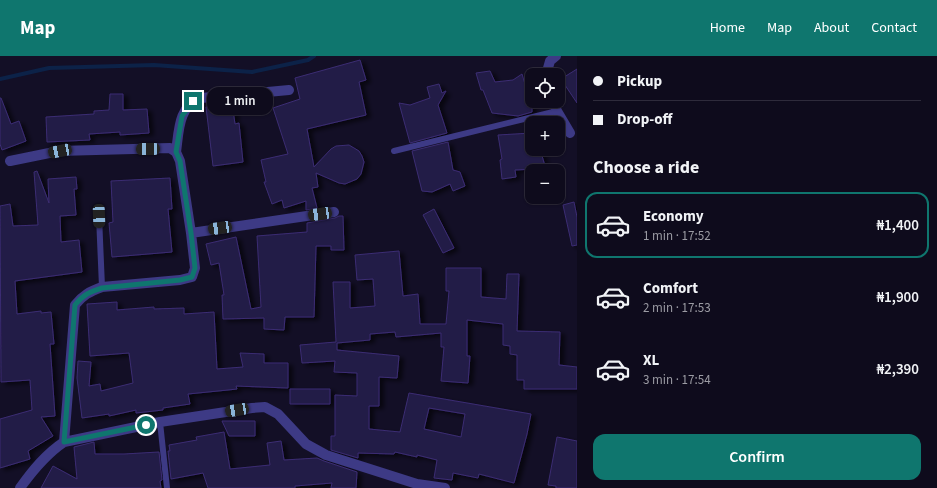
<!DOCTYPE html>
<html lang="en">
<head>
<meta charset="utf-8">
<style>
	:root { --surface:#0e0b1c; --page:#1c1929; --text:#f1f3f6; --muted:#9b9ba3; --line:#2e2b3b; --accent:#0f766e }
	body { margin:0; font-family:"Source Sans 3",sans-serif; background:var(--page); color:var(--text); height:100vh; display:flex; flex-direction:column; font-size:15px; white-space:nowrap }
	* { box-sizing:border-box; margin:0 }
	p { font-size:13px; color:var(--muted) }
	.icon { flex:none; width:22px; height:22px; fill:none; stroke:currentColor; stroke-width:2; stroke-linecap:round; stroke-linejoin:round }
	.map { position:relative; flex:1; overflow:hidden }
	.panel { display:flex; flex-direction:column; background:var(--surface); width:360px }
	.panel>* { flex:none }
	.hud { display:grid; align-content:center; height:88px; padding:0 16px; background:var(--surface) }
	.buttons { position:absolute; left:525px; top:12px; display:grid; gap:8px }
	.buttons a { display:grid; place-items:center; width:40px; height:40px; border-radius:8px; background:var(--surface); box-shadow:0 1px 3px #0004,0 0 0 1px var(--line); font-size:20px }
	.end { position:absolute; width:18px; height:18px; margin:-9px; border:5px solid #0f766e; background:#fff; box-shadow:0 0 0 2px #fff }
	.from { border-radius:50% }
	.bubble { position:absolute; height:28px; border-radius:12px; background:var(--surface); box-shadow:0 1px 3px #0004,0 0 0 1px var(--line); font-size:13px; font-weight:600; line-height:28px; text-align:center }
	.car { position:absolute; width:12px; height:24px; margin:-12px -6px; border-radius:5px; box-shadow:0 0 3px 1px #0007; background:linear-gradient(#222 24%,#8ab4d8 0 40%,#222 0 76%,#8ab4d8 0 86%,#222 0) }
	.hud b { display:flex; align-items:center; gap:14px; height:38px; font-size:15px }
	.hud b+b { border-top:1px solid var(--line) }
	.hud i { width:10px; height:10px; background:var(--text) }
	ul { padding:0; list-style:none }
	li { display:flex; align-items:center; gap:12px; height:66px; margin:0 8px 6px; padding:0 8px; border:2px solid transparent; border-radius:12px }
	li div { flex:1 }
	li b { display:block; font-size:15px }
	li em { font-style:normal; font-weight:600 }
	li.selected { border-color:var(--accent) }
	li>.icon { width:36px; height:36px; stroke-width:1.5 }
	h2 { padding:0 16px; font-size:18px; line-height:48px }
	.button { display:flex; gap:8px; margin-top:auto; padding:8px 16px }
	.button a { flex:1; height:46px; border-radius:12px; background:var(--accent); color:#fff; font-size:16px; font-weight:600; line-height:46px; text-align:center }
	header { display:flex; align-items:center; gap:24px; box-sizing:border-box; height:56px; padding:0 20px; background:var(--accent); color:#fff }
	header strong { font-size:19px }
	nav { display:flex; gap:22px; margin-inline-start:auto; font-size:14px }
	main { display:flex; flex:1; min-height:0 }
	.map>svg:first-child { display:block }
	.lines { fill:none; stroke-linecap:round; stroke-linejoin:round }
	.stream { stroke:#0c2248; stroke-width:4 }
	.building { fill:#241b47; stroke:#3b2d73; fill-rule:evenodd; filter:url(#shadow) }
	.service { stroke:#3d3a85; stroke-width:6 }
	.minor { stroke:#3d3a85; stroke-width:10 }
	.route { stroke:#0f766e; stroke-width:5 }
</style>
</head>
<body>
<header>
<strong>Map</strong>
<nav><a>Home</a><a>Map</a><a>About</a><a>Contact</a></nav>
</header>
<main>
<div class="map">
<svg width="577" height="432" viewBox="0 0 577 432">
	<defs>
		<filter id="shadow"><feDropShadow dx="4.5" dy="2.5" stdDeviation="2" flood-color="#0009"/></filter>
	</defs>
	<rect width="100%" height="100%" fill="#130f26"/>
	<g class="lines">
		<!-- stream -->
		<path class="stream" d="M0,23L49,12L154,9L252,16L308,4L314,0"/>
	</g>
	<!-- building -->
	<path class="building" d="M360,4L366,24L359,26L366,59L307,73L314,111L331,93L336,90L349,89L359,95L362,100L364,106L361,118L357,123L345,128L339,127L316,117L318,131L312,132L317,152L306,154V145L284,152L282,144L272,148L264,126H266L261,104L288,98L273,52L300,43L295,22Z
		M577,13V47L561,23Z
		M490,15L495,26L513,24L522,18L532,52V56L518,60L492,57L483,34H481L476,17Z
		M439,28L442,37L446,35L438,49L447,77L410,87L399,47L410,49L430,42L427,31Z
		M110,38H123V54L147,53L149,77L120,79V76L89,78L90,84L47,86L46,61L94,58V55L109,54Z
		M0,42H1L11,68L19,65L26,85L2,94L0,88Z
		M232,47L235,68L239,67L243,106L213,110L206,51Z
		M532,77V93H540L545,110L535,113L515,114L516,121L502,123L500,104L502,103L498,79Z
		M448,86L453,114L460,116L465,130L453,135L450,128L432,136L422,135L412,95Z
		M37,115L49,147L48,123L76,121L77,133H74L76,159L60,160L61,186L79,184L82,216L15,225L17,258L41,255V257L51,256L54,288H50L55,360L41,361L53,380L28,395L30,403L0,412V363L32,354L30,324L1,326L0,150L10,148L13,170L38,169L34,116Z
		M170,122L172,153H168L172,196L112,201L109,167L113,166L111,125Z
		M574,146L577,161V189L572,190L563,149Z
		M434,153L454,192L443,197L423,159Z
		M339,160H343L344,194H331V190H316L314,261H285L284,274L264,273V262L223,263L222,239H224L219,207L211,209L206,188L236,181L251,253L261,251L257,180L307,176V167L335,162Z
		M399,195L403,240L418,238L420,268H446L449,235H446V212H481V241L506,243L507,218H519L517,275L560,276L559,309L577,311V333H524V324H517V299L510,298V290L503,289V268L467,264V300H470L468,327L441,325L444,291H441V277L396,281L395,276L370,278V284L337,287V294L399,300L397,322L379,321V350H369V373L400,376L409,337L531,358L527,378L514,427L479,418L478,422L453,417L452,424L434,422L437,404L417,399V401L395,396L394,398L358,397V402L331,394V380H335V339L357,340V317L334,316L335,305L302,307L300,289L336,286L333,226H350V252L375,250L373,223L357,224L355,199ZM429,352L465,358L461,381L424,373Z
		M117,246V254L154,251V253L184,252V258L214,256L217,313L243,311L240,297L264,298V307H288V332L236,330L237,333L228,334L188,338L190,348L163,352V354L136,357V354L109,360V358L82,362L77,322L78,305L91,306L89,330L100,328L101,335L133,327L129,297L90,300L87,248Z
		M290,333H330V348H290Z
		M222,365H255V380H229Z
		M224,376L230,413L270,409L267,387L281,385L284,404L317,402L324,405L357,416L356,432H331L332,427L295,430V432H208L203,417L171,423L168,395H170L169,389L197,384L196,381Z
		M557,381L577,385V432H556V430L548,429Z
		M94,386L95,398H124L159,396L162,424L160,425L161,432H41L53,410L77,423L74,391Z"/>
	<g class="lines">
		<!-- service -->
		<path class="service" d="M394,95L557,55
			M99,160L102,231
			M160,366L167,432"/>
		<!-- minor -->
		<path class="minor" d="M546,19L550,5L556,0
			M553,45L557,55L570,77
			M176,96C179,75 178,50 201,42L289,34
			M10,105L59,95L170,92L176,96L180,105L191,177L195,212L192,221L180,224L102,231C89,236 83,239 75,249L64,386
			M191,177L334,156
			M20,432C33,414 46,398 64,386L160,366L252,352L265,351L278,358L306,388L326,399L417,428L445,432"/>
	</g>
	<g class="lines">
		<!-- route -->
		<path class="route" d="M146,369L64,386L75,249C83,239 89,236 102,232L180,224L192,221L195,212L191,177L180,105L176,96L182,60L193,45"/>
	</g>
</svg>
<div class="buttons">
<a><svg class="icon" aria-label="locate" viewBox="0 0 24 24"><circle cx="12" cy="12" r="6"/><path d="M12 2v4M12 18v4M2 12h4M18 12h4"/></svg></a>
<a>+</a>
<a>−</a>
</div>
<i class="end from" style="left:146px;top:369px"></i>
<i class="end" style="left:193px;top:45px"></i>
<div class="bubble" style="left:207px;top:31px;width:66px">1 min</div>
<i class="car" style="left:148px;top:93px;rotate:269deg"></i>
<i class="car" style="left:60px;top:95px;rotate:259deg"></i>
<i class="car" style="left:320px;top:158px;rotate:262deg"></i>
<i class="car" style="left:99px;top:160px;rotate:178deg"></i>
<i class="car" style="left:220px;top:172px;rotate:262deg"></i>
<i class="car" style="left:237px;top:354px;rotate:261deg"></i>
</div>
<section class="panel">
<div class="hud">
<b><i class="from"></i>Pickup</b>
<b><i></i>Drop-off</b>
</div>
<h2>Choose a ride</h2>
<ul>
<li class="selected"><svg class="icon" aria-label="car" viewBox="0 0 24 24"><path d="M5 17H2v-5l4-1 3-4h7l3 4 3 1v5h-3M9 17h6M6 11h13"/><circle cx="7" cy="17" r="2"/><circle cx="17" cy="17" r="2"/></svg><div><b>Economy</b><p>1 min · 17:52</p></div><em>₦1,400</em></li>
<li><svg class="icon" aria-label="car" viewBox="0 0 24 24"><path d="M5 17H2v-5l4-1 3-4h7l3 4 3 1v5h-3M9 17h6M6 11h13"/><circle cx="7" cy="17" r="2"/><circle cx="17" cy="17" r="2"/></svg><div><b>Comfort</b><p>2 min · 17:53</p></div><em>₦1,900</em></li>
<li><svg class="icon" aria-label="car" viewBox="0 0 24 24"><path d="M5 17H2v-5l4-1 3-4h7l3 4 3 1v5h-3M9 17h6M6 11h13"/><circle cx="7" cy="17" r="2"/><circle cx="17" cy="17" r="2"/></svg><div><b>XL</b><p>3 min · 17:54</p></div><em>₦2,390</em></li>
</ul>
<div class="button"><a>Confirm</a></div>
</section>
</main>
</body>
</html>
